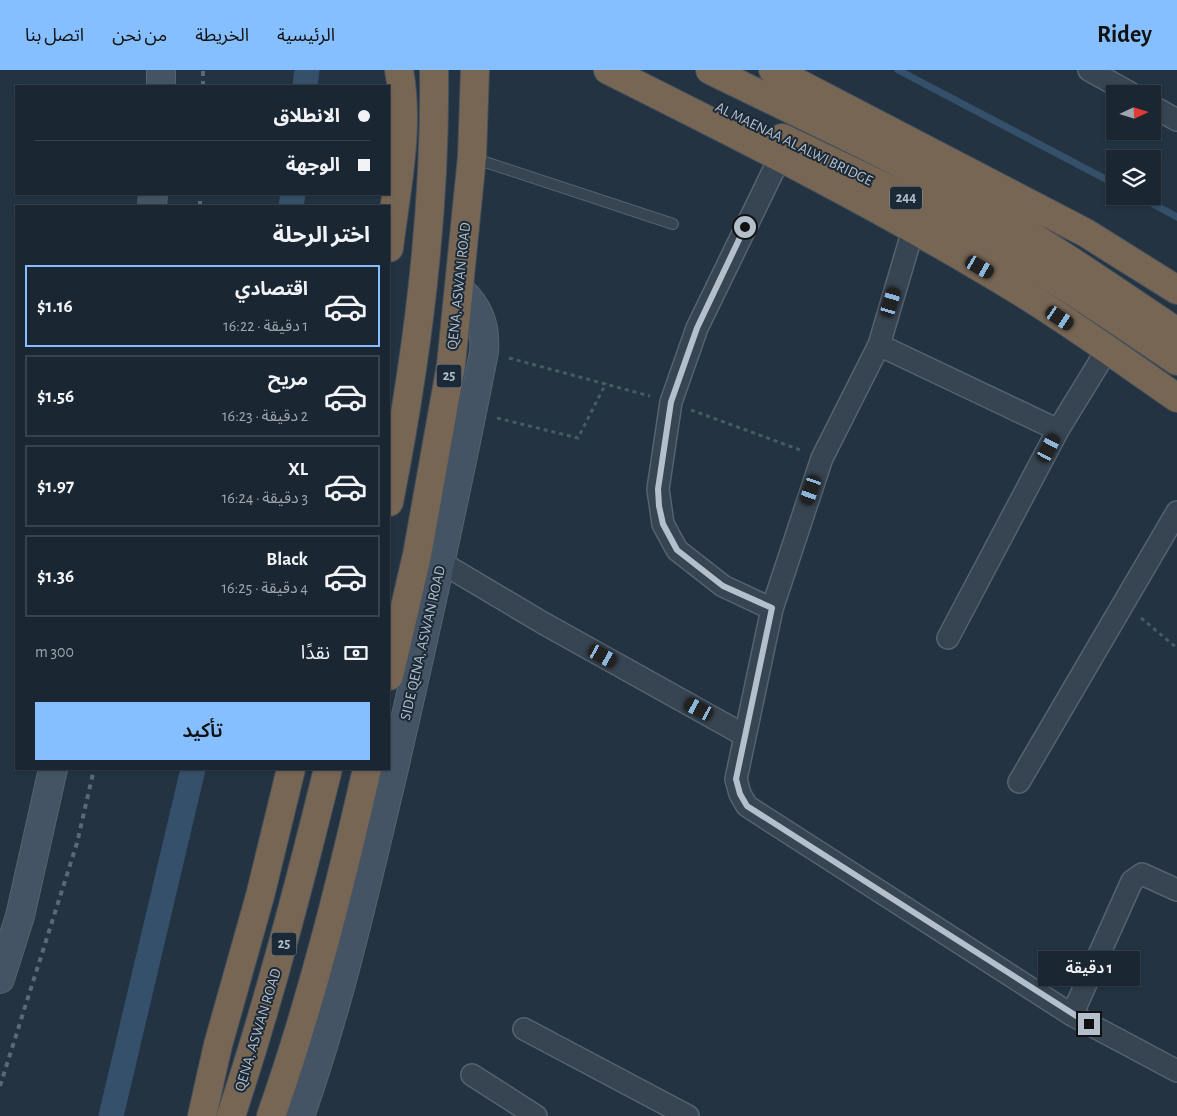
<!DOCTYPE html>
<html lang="ar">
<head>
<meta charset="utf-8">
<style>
	:root { --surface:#1a2632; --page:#27323e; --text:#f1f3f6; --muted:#9fa5ac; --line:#38434d; --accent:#86bfff }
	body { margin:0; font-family:"Alegreya Sans","Noto Sans Arabic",sans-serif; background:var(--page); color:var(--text); direction:rtl; height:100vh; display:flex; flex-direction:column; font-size:19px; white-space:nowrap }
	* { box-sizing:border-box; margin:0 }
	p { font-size:16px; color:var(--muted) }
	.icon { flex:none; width:28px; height:28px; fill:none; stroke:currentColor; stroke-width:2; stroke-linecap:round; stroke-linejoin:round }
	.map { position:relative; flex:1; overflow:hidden; direction:ltr }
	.panel { position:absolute; left:15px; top:135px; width:375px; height:565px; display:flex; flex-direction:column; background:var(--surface); border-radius:0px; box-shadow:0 1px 4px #0004,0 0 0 1px var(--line); direction:rtl }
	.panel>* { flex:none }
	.hud { position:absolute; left:15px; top:15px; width:375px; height:110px; border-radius:0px; box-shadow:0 1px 4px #0004,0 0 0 1px var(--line); direction:rtl; display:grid; align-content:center; height:110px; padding:0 20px; background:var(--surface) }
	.needle { width:32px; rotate:86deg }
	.fabs { position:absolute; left:1106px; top:15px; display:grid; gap:10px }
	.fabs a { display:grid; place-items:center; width:55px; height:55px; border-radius:0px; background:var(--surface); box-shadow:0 1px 4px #0004,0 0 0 1px var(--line); font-size:25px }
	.end { position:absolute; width:22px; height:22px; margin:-11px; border:6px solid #b4bfcc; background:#111; box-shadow:0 0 0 2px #111 }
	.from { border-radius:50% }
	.bubble { position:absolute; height:35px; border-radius:0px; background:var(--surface); box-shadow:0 1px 4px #0004,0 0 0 1px var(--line); font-size:16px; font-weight:600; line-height:35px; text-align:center; direction:rtl }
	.car { position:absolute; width:15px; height:30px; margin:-15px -8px; border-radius:6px; box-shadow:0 0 4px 1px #0007; background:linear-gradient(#222 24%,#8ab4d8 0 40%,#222 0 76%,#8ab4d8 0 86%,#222 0) }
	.hud b { display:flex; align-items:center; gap:18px; height:48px; font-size:19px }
	.hud b+b { border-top:1px solid var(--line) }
	.hud i { width:12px; height:12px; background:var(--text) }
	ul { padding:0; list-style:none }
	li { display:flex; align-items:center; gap:15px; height:82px; margin:0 10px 8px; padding:0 10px; border:2px solid var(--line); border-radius:0px }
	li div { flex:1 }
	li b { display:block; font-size:19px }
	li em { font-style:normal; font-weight:600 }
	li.active { border-color:var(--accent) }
	li>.icon { width:45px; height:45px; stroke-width:1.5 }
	h2 { padding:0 20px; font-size:22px; line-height:60px }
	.pay { display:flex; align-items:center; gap:12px; height:55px; padding:0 20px; font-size:19px }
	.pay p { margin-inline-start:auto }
	.button { display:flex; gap:10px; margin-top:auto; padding:10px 20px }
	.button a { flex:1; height:58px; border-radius:0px; background:var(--accent); color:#111; font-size:20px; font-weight:600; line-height:58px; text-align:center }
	header { display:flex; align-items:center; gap:30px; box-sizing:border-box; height:70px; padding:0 25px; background:var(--accent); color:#111 }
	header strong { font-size:24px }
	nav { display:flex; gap:28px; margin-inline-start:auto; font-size:18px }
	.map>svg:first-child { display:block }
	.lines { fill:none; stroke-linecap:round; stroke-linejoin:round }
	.stream { stroke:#35506a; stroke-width:7 }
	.canal { stroke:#35506a; stroke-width:25 }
	.lane-casing { stroke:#55626f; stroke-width:12 }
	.street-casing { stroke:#55626f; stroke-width:24 }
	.secondary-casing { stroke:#55626f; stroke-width:30 }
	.highway-casing { stroke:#424f5c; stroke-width:30 }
	.path { stroke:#435e5f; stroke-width:3; stroke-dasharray:4 4; stroke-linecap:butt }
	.lane { stroke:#374451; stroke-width:10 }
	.street { stroke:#374451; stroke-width:21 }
	.secondary { stroke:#455465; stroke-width:28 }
	.highway { stroke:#786654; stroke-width:28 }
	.rail { stroke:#596979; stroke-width:4; stroke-dasharray:5 5; stroke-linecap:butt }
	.route { stroke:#b4bfcc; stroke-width:6 }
	.labels { text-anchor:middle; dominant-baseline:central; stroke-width:4; stroke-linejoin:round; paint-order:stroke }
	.shield { fill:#1c2936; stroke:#86929f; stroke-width:1 }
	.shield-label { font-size:14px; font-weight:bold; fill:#b4bfcc }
	.street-label { font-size:15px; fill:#b4bfcc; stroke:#1c2936 }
</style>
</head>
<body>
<header>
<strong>Ridey</strong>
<nav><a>الرئيسية</a><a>الخريطة</a><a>من نحن</a><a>اتصل بنا</a></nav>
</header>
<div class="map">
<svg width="1177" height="1046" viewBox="0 0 1177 1046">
	<rect width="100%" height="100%" fill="#233342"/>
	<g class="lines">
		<!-- stream -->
		<path class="stream" d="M898,0L1115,114
			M1138,126L1177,147"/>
		<!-- canal -->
		<path class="canal" d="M305,16L307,0
			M291,136L293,124
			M111,1046L193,699"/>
		<defs>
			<path id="lane" d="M473,88L673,154"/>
			<path id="street" d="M1089,0L1132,24
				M1152,36L1177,50
				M780,87L697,258L671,332L658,419L663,454L677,480L723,516L772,539L736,709L740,724L747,736L1072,945L1177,1001
				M879,275L1058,360
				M442,493L543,553L744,665
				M772,539L822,388L879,275L913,160
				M948,568L1058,360L1107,280
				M1019,712L1177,442
				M1072,945L1132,811L1142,804L1177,820
				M524,959L688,1046
				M472,1005L536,1046"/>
			<path id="secondary" d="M161,16V0
				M152,136L153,124
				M0,909L20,846L53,699
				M300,1046C339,936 364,824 391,711C424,568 456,426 484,282C486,255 479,237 459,219"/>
			<path id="highway" d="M608,0C744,68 881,137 1011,216C1068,250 1122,290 1177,328
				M710,0C806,47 903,92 996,145C1059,181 1117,222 1177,262
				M773,0L1086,163L1177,220
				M782,68C849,100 917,131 982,167C1049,204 1114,248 1177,291
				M389,178C396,119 410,59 399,0
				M389,432C417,290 436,145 434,0
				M389,606L417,485L451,295L472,87L475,0
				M202,1046L218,975L260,826L291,699
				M231,1046C269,931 299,816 328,699
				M271,1046C311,933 340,816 367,699"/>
		</defs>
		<!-- lane casing -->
		<use href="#lane" class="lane-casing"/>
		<!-- street casing -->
		<use href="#street" class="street-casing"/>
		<!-- secondary casing -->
		<use href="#secondary" class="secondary-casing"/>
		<!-- highway casing -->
		<use href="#highway" class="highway-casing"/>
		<!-- path -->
		<path class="path" d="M509,288L650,326
			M691,340L803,381
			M497,348L578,368L606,313
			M1141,548L1177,578"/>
		<!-- lane -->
		<use href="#lane" class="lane"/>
		<!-- street -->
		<use href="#street" class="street"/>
		<!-- secondary -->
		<use href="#secondary" class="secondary"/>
		<!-- highway -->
		<use href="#highway" class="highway"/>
		<!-- rail -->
		<path class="rail" d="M203,16V0
			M200,136V124
			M0,1016L77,773L94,699"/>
	</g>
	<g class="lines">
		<!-- route -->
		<path class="route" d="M745,157L697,258L671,332L658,419L659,436L663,454L677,480L723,516L772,538L736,709L740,724L747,736L1089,954"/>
	</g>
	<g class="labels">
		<!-- shield labels -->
		<g class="shield">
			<rect x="890" y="116.5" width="32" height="23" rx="4"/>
			<rect x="436.5" y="294.5" width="25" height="23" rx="4"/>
			<rect x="271.5" y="862.5" width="25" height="23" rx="4"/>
		</g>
		<g class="shield-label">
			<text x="906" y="128">244</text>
			<text x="449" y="306">25</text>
			<text x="284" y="874">25</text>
		</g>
		<!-- street labels -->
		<g class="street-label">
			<text transform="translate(794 74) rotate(26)">AL MAENAA AL ALWI BRIDGE</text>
			<text transform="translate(459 216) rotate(-84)">QENA, ASWAN ROAD</text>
			<text transform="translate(423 573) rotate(-77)">SIDE QENA, ASWAN ROAD</text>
			<text transform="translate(258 960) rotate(-73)">QENA, ASWAN ROAD</text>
		</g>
	</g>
</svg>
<div class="fabs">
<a><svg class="needle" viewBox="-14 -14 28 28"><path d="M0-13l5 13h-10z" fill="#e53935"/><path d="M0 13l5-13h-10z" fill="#9fa5ac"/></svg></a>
<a><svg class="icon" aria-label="layers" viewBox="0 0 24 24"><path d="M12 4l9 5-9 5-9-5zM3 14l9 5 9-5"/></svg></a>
</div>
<i class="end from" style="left:745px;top:157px"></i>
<i class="end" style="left:1089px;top:954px"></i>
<div class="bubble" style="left:1038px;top:881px;width:102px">1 دقيقة</div>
<i class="car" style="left:980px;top:197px;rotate:120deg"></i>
<i class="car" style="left:891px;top:232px;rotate:17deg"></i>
<i class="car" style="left:1060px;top:248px;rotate:124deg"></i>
<i class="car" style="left:1049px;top:378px;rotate:28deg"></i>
<i class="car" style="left:811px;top:420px;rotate:199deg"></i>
<i class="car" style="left:603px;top:586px;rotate:119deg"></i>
<i class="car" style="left:699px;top:639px;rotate:298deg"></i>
<div class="hud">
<b><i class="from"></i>الانطلاق</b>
<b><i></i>الوجهة</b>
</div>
<section class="panel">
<h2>اختر الرحلة</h2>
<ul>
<li class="active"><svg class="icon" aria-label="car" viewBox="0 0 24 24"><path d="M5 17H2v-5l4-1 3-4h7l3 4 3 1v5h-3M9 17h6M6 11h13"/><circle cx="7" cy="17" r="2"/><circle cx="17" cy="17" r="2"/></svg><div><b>اقتصادي</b><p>1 دقيقة · 16:22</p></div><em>$1.16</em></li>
<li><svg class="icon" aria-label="car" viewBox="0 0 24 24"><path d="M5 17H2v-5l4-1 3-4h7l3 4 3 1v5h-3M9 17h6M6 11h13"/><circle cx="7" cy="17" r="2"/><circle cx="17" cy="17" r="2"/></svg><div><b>مريح</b><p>2 دقيقة · 16:23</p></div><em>$1.56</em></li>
<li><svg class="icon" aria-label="car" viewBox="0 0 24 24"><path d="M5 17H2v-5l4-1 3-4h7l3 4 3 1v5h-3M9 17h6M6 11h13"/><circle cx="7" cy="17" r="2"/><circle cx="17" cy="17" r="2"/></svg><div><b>XL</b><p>3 دقيقة · 16:24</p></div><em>$1.97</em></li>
<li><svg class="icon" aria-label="car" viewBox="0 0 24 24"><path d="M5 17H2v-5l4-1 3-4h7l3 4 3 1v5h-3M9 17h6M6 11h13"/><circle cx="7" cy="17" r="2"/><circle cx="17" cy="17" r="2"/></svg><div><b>Black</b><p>4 دقيقة · 16:25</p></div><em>$1.36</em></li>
</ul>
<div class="pay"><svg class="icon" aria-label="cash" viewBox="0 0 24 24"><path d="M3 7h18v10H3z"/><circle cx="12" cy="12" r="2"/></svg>نقدًا<p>300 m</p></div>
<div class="button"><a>تأكيد</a></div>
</section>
</div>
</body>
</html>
